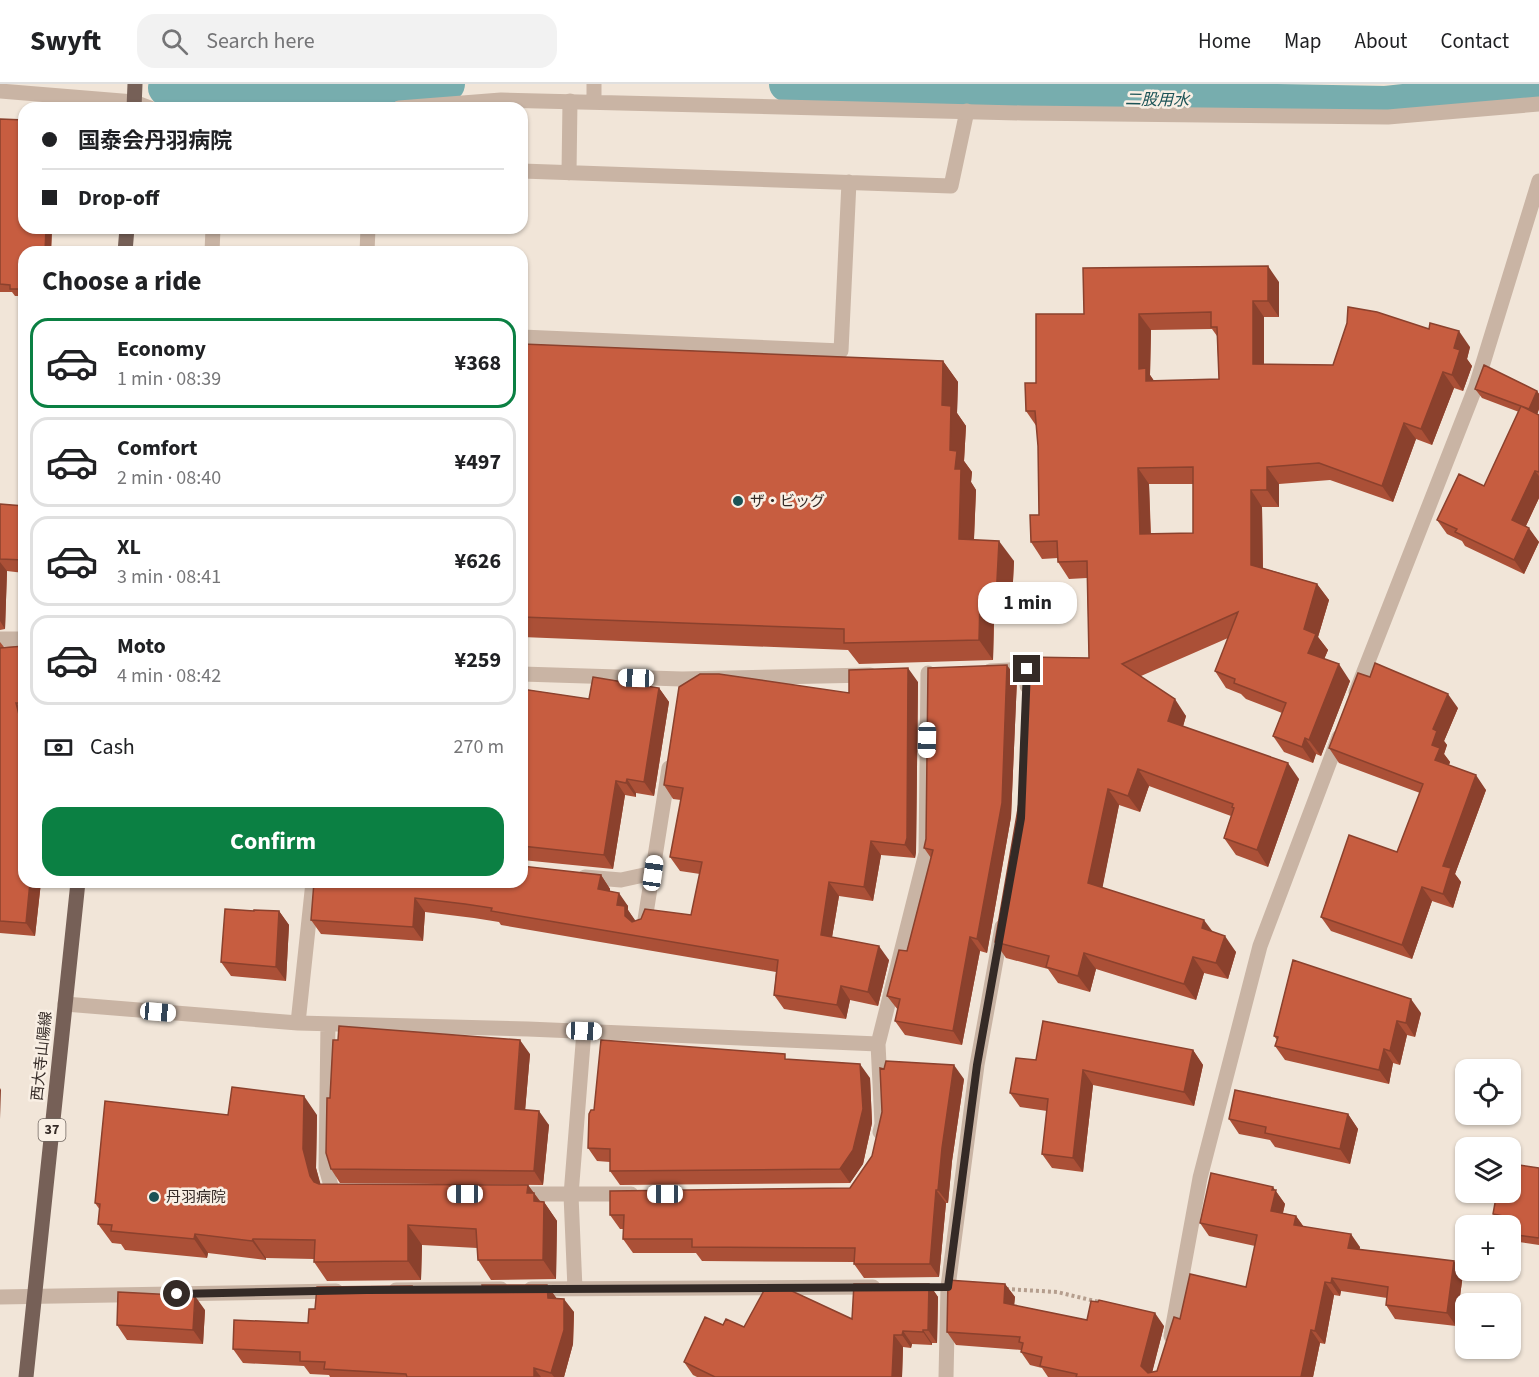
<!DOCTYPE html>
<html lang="en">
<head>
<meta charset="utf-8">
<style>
	:root { --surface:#fff; --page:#f2f2f2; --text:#202124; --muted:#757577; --line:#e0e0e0; --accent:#0b8043 }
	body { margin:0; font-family:"Source Sans 3","Noto Sans JP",sans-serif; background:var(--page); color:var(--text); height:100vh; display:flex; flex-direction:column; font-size:22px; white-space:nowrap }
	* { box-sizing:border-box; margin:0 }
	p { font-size:20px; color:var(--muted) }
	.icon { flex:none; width:33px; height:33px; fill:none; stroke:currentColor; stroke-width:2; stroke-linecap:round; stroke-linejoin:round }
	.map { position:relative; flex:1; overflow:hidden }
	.sheet { position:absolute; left:18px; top:162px; width:510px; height:642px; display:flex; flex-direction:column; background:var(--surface); border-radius:18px; box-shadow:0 2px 4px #0004 }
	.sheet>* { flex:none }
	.hud { position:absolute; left:18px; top:18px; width:510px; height:132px; border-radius:18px; box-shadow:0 2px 4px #0004; display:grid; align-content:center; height:132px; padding:0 24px; background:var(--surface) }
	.controls { position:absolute; left:1455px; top:975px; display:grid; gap:12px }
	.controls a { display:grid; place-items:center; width:66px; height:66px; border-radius:12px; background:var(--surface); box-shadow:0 2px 4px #0004; font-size:30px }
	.end { position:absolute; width:27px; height:27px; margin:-14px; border:8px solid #342a26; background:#fff; box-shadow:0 0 0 3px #fff }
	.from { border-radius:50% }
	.bubble { position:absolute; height:42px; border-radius:18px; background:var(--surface); box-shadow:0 2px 4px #0004; font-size:20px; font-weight:700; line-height:42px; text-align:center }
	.car { position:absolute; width:18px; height:36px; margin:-18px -9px; border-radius:8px; box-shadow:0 0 4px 2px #0007; background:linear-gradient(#fff 24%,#345 0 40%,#fff 0 76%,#345 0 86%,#fff 0) }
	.hud b { display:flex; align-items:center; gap:21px; height:57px; font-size:22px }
	.hud b+b { border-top:2px solid var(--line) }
	.hud i { width:15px; height:15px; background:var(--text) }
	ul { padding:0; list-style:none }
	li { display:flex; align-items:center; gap:18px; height:90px; margin:0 12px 9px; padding:0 12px; border:3px solid var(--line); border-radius:18px }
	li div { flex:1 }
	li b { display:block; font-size:22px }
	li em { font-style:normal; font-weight:700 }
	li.on { border-color:var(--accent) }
	li>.icon { width:54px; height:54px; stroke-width:1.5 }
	h2 { padding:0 24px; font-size:27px; line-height:72px }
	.pay { display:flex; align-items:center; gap:15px; height:66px; padding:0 24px; font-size:22px }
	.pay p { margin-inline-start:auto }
	.action { display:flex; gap:12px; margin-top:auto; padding:12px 24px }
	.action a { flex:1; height:69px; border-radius:18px; background:var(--accent); color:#fff; font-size:24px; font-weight:700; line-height:69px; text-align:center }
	header { display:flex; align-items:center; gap:36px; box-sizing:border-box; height:84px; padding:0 30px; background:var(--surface); border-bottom:2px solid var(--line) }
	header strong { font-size:28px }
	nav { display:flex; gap:33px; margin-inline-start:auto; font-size:21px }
	.search { width:420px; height:54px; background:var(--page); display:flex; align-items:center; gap:15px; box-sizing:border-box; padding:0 21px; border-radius:18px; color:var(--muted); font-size:22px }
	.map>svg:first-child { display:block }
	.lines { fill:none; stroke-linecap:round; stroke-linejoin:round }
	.canal { stroke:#77adae; stroke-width:36 }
	.path { stroke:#b59e8e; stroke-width:4; stroke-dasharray:3 3; stroke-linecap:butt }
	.service { stroke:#c9b4a4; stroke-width:15 }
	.minor { stroke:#c9b4a4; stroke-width:15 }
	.primary { stroke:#766057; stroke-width:15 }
	.wall { fill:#ab5037; fill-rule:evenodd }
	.shaded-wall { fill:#8b412d }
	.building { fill:#c75d40; stroke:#8b412d; stroke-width:1.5; fill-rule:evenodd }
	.route { stroke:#342a26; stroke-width:8 }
	.poi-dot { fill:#1b5356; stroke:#f9efe4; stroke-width:2 }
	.labels { text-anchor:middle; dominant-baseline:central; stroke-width:5; stroke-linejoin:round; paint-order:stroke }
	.shield { fill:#f9efe4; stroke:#6f655f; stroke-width:1.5 }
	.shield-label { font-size:14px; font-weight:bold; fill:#342a26 }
	.poi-label { font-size:15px; fill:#342a26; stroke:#f9efe4; text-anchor:start }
	.street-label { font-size:15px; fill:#342a26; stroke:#f9efe4 }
	.water-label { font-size:16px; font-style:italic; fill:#1b5356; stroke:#f9efe4 }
</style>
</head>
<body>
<header>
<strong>Swyft</strong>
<div class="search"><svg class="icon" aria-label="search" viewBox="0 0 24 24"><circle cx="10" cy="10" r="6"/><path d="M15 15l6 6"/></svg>Search here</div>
<nav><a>Home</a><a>Map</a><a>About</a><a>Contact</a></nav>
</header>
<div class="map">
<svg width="1539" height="1293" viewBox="0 0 1539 1293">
	<rect width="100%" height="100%" fill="#f1e5d8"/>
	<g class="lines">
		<!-- canal -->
		<path class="canal" d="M787,0L1006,13L1386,20L1526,4
			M166,4L447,0"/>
		<!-- path -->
		<path class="path" d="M1006,1205L1057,1208L1099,1218"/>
		<!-- service -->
		<path class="service" d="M522,87L951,102L967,27
			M569,89L570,17
			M212,168L213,144
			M367,168L368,144
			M522,253L841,267L849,98"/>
		<!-- minor -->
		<path class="minor" d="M0,7L134,18L150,24
			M594,18V0
			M399,24L501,16L1022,29L1388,33L1539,20
			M0,555H24
			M990,587L1027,585V602
			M522,590L682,595L870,591
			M1356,608L1476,302L1539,97
			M585,793L621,796L653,789
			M644,842L669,684
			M65,920L298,939L528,945L878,960
			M298,939L313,798
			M328,940L326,1084L333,1109H343
			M880,1048L882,1040L878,960L926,769L928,589
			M514,1110H631
			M531,1205L873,1203
			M575,1205L571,1111L584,947
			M396,1206L501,1205
			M0,1213L336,1207
			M1171,1252L1200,1094L1260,862L1339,653
			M946,1293L948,1203L977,981L1002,843"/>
		<!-- primary -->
		<path class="primary" d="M134,24L135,0
			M125,168L127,144
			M26,1293L78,798"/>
	</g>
	<!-- wall -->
	<path class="wall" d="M0,35L52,144L51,168H24V212H15L12,208H0Z
		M1279,198V233H1264V280L1333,281L1470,263L1467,275L1472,282L1463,307L1454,304L1432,361L1416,355L1393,418L1330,396L1279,400V423H1262L1263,484L1317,500L1329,516L1318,553L1328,566L1324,575L1350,597L1321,672L1316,670L1313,679L1284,668L1273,652L1282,629L1246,615L1241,610L1226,604L1215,587L1228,554L1141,592L1186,632L1183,642L1299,695L1268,783L1236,771L1224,754L1231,732L1149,702L1140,728L1119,721L1102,804L1213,848L1236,868L1228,895L1204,889L1196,916L1096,885L1090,908L1058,899L1048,885L1006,874L995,858L1089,574L1087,494L1069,495L1058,478V474L1042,475L1031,458L1039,431L1038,362L1037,343L1026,327L1036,299L1084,230ZM1212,245L1217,252L1219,295L1154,297L1150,291L1151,246ZM1149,400H1193V449L1151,450Z
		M522,260L943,277L958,298L957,329L966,342L964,377L972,388L971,398L976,406L974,456L1014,477L1011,537L994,536L993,576L859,580L848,566L522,553Z
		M1475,305L1537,307L1539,310V325L1537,330L1539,331V414L1526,442L1539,458L1524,490L1465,462L1462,457L1447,450L1437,436L1484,402L1519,328L1482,314Z
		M0,420L24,422V489L7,487L5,545L0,546Z
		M0,558L4,563L24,562V798H41L35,852L0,849Z
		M1017,595L1011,733L987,869L980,867L962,961L905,951L895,937L898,926L887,912L907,867L931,774L924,764Z
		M918,598L916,768L915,774L881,771L873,817L839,812L832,853L889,876L878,922L850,916L846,935L784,925L774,911L776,888L501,841L499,838L474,834L425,828L423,857L321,850L311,836L314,798L601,791L610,805V807L628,822V826L635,837L691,831L700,790L680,787L670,773L681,716L673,715L664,701L849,609Z
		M659,604L669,618L654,712L636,709V713L625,711L613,785L522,776V605L589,615Z
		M1458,624L1444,657L1447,661L1444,670L1450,678L1449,681L1486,706L1455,790L1461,798L1453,824L1432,817L1412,875L1331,847L1321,833L1397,768L1420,709L1339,679L1329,664Z
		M254,827H279L289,841L286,897L231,892L221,878Z
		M1421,929L1415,953L1407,951L1400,981L1393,979L1389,1000L1285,976L1275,962L1277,956L1274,952Z
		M1193,966L1203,981L1194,1022L1093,1001L1083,1088L1052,1084L1042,1070L1047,1027L1020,1023L1010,1009L1036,976Z
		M530,970L525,1026L549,1041L543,1101L340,1099L331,1085L330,1014Z
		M789,976L870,994L872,1039L863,1080L850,1099L620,1101L610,1087V1078L597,1077L588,1064L594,1026Z
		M964,995L952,1077L948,1119H946L939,1193L864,1194L854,1180V1178L702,1177L696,1169H633L623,1155L624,1145H620L610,1131L850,1104Z
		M1348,1030L1358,1045L1350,1080L1275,1063L1270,1056L1239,1050L1229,1035Z
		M228,1031H317L316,1084L320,1100L528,1101L540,1117L544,1118L557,1137L556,1195L491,1196L478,1176L477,1164L422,1161L421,1196L327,1197L314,1178V1175L266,1174V1176L208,1169L207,1174L125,1166L121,1160L112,1159L98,1140L100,1126L95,1119Z
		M1539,1084V1161L1512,1157L1510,1155V1142L1508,1139L1498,1137L1493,1130L1518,1091Z
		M1275,1106L1285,1120L1283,1129L1296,1132L1304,1143L1360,1163L1359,1166L1463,1190L1456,1242L1395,1235L1386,1221L1387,1214L1341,1207L1340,1212L1334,1211L1325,1260L1320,1259L1313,1293H1048L1042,1284L1030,1281L1021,1268V1266L956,1261L947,1248L1005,1200L1015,1213L1014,1221L1087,1236L1164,1242L1152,1288L1157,1287L1180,1235L1246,1203L1255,1162L1209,1152L1200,1139Z
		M929,1200L938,1213L937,1259H932V1261L912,1260L911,1264L903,1263L902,1293H697L693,1291L684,1278L723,1241L744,1243L852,1235Z
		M547,1201L557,1215L574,1228L573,1260L564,1293H330L329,1291L310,1290L304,1282L243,1279L233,1265L308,1239L315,1225L416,1208H483Z
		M205,1226L203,1260L127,1256L117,1241Z"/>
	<!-- shaded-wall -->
	<path class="shaded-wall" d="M46,144H52L51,168H45Z
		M1268,182L1279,198V233L1268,217Z
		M1253,217L1264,233V297L1253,280Z
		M1139,230L1151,246L1150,291L1157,301L1146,297L1139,285Z
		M1459,247L1470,263L1467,275L1472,282L1463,307L1452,291L1454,264Z
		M943,277L958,298L957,329L966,342L964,377L972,388L971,398L976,406L973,476L959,455L955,385L950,366L942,321Z
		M1443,288L1454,304L1432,361L1421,345Z
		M1537,307L1539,310V325L1536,334L1529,325Z
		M1404,339L1416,355L1393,418L1382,402Z
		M1267,383L1279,400V423L1267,406Z
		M1138,384L1149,400L1151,467L1140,450Z
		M1535,387L1539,392V414L1522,450L1512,436Z
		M1251,406L1262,423L1263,497L1251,481Z
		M1529,444L1539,458L1524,490L1514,476Z
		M999,457L1014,477L1011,537L996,516Z
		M0,478L7,487L5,545L0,537Z
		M1317,500L1329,516L1318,553L1328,566L1320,585L1308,569L1304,545Z
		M980,515L994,536L993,576L979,556Z
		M1339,580L1350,597L1321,672L1309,656Z
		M1007,581L1017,595L1011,733L987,869L977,855Z
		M908,584L918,598L916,768L915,774L905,761Z
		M659,604L669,618L654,712L644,698Z
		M1448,610L1458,624L1444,657L1447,661L1444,670L1450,678L1445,690L1435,676L1432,661L1433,645Z
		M1175,615L1186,632L1180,653L1168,637Z
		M16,619L24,630V650Z
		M1305,654L1316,670L1313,679L1302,663Z
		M1288,679L1299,695L1268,783L1257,766Z
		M1138,685L1149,702L1140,728L1128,712Z
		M1476,691L1486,706L1455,790L1461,798L1453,824L1443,810V782Z
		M627,695L636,709V713L626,699Z
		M616,697L625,711L613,785L604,771Z
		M1108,705L1119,721L1100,816L1088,799Z
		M871,757L881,771L873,817L864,803Z
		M601,791L610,805L608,819L598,805Z
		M30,798H41L35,852L26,839Z
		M829,798L839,812L830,865L821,851Z
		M1422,803L1432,817L1412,875L1402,861Z
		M619,809L628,822V826L635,836V846L617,821Z
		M415,814L425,828L423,857L413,843Z
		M279,827L289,841L286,897L276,883Z
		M1204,836L1216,852L1202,844Z
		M1225,852L1236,868L1228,895L1216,879Z
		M970,853L980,867L962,961L953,947Z
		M879,862L889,876L878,922L868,908Z
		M1084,869L1096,885L1090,908L1078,892Z
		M1193,873L1204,889L1196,916L1184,900Z
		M841,902L850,916L846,935L837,921Z
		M1411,915L1421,929L1415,953L1406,939Z
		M1397,937L1407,951L1400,981L1390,967Z
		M520,956L530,970L524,1039L515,1025Z
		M1384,965L1393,979L1389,1000L1379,986Z
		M1193,966L1203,981L1194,1022L1184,1008Z
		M860,980L870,994L872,1039L863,1080L850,1099L840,1085Z
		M954,981L964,995L952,1077L948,1119L938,1106L942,1064Z
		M1083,986L1093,1001L1083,1088L1073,1074Z
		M0,1004L1,1006L0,1035Z
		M304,1012L317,1031L316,1084L324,1112L310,1092L303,1065Z
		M539,1027L549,1041L543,1101L534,1087Z
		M1348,1030L1358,1045L1350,1080L1340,1065Z
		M528,1101L544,1123V1118L557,1137L556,1195L543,1176L527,1109Z
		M1273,1103L1285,1120L1280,1140L1271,1127Z
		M936,1106L946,1119L939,1193L930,1180Z
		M1296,1132L1305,1145L1294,1141Z
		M408,1141L422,1161L421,1196L408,1177Z
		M195,1150L208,1169L207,1174L194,1155Z
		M1351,1150L1360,1163L1358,1178L1348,1164Z
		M253,1155L266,1174V1176L252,1157Z
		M1454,1177L1463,1190L1456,1242L1447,1229Z
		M1332,1194L1341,1207L1340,1212L1331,1199Z
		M1325,1198L1334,1211L1325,1260L1315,1247Z
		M929,1200L938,1213L937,1259L928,1246Z
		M1005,1200L1015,1213L1013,1232L1004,1219Z
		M547,1201L557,1215L548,1214Z
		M195,1212L205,1226L203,1260L193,1246Z
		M564,1215L574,1228L573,1260L564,1293H554L551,1289Z
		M1155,1229L1164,1242L1151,1293L1141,1282Z
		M923,1246L932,1259V1261L923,1248Z
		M1311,1246L1320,1259L1313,1293H1301Z
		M903,1247L912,1260L911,1264L902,1251Z
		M894,1251L903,1263L902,1293H892Z
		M534,1284L541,1293H534Z"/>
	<!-- building -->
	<path class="building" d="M0,35L24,36V144H46L45,168H24V205H10V201L0,200Z
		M1268,182V217H1253V280L1333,281L1347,239L1348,223L1377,228L1429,245L1430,239L1459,247L1454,264L1460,266L1452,291L1443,288L1421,345L1404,339L1382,402L1319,379L1267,383V406H1251V481L1317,500L1304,545L1316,550L1308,569L1339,580L1309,656L1305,654L1302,663L1273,652L1286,619L1234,599L1235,595L1215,587L1238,528L1122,580L1175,615L1168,637L1288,679L1257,766L1224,754L1234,724L1232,723L1233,720L1138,685L1128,712L1108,705L1088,799L1204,836L1202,844L1225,852L1216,879L1193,873L1184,900L1084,869L1078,892L1046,883L1049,872L995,858L1019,719L1025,573L1089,574L1087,477L1058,478L1057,457L1031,458L1030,431H1039L1038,362L1035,327H1026L1025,299H1036V230H1084L1083,184ZM1211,228V243H1217L1219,295L1146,297V284L1139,285V230ZM1193,383V449L1140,450L1138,384Z
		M522,260L943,277L942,321L951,322L950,366L957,367L955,385H961L959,455L999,457L996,516L980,515L979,556L844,559V545L522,533Z
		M1484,281L1537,307L1529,325L1475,305Z
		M1521,322L1539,331V388L1535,387L1512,436L1529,444L1514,476L1455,448L1457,445L1437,436L1459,390L1484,402Z
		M0,420L24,422V476L0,475Z
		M24,562V619H16L24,650V798H30L26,839L0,837V564Z
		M1375,579L1448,610L1433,645L1437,647L1432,661L1440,664L1435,676L1476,691L1443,782L1451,784L1443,810L1422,803L1402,861L1321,833L1349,751L1397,768L1423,700L1329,664L1358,589L1370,593Z
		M1007,581L1002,719L977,855L970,853L953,947L895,937L900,915L887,912L899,866L907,867L933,766L924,764L926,755L928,584Z
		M908,584L907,754L905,761L871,757L864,803L829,798L821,851L879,862L868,908L841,902L837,921L774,911L778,876L491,827L492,824L465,820L415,814L413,843L311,836L314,798H522V782L601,791L598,805L619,809L617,821L625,822V832L632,838L641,835L645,825L691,831L702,778L670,773L683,704L664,701L679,603L700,590H719L849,609V586Z
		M593,593L659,604L644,698L627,695L626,699L616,697L604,771L522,762V605L589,615Z
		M225,825L254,827V826L279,827L276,883L221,878Z
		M1293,876L1411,915L1406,939L1397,937L1390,967L1384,965L1379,986L1275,962L1278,953L1274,952Z
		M1043,937L1193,966L1184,1008L1083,986L1073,1074L1042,1070L1048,1015L1010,1009L1016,974L1036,976Z
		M339,942L520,956L515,1025L539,1027L534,1087L331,1085L326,1069L327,1014H330L333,956H338Z
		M601,956L785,970V975L860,980L863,1025L853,1066L840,1085L610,1087V1065L588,1064L589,1030L591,1026H594Z
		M886,977L954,981L942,1064L938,1106H936L930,1180H854L855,1164L692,1163V1155H623L624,1131H610V1107L850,1104L872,1072L882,1028L880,984L884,985Z
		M232,1003L304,1012L303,1065L310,1092L314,1098L319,1100L528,1101L527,1109H534V1117L544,1118L543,1176H478L476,1145L408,1141V1177L314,1178L315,1156L253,1155L252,1157L195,1150L194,1155L111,1147L112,1141L98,1140L100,1120L95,1119L105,1017L228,1031Z
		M1235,1006L1348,1030L1340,1065L1265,1049L1266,1043L1229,1035Z
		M1519,1081L1539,1084V1154L1510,1150V1142H1508L1509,1133L1493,1130L1497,1108H1510V1090L1518,1091Z
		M1211,1089L1273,1103L1272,1106H1276L1271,1127L1296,1132L1294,1141L1351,1150L1348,1164L1454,1177L1447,1229L1386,1221L1388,1203L1332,1194L1331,1199L1325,1198L1315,1247L1311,1246L1301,1293H1076L1077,1290L1040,1282L1042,1273L1021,1268L1023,1259L1019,1258L1020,1253L947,1248L948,1196L1005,1200L1004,1219L1087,1236L1091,1217L1098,1218L1099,1216L1155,1229L1141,1282L1148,1289L1157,1287L1174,1233L1180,1235L1190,1190L1246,1203L1257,1151L1200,1139Z
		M854,1200H929L928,1246H923V1248L903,1247L902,1251H894L892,1293H715L684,1278L705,1233L723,1241L726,1235L744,1243L767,1201H779L852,1235Z
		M482,1201H547L548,1214L564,1215V1246L551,1289L534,1284V1293H407L406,1290L324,1285L325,1278L300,1277V1268L233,1265L234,1236L308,1239L309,1225H315L317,1203L412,1202L411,1208H483Z
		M118,1208L195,1212L193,1246L117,1241Z"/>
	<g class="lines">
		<!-- route -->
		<path class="route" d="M177,1210L366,1206L948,1203L977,981L1021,734L1027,585"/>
	</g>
	<!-- markers -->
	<g class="poi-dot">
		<circle cx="738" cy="417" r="6"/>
		<circle cx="154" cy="1113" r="6"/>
	</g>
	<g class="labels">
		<!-- shield labels -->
		<rect class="shield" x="38.5" y="1035" width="27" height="22" rx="4.5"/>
		<g class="shield-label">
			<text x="52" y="1046">37</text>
		</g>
		<!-- poi labels -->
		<g class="poi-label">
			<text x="750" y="417">ザ・ビッグ</text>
			<text x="166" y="1113">丹羽病院</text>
		</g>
		<!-- street labels -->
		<g class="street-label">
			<text transform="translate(42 972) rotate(-84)">西大寺山陽線</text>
		</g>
		<!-- water labels -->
		<g class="water-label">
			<text transform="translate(1157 16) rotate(1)">二股用水</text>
		</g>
	</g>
</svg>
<div class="controls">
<a><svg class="icon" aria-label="locate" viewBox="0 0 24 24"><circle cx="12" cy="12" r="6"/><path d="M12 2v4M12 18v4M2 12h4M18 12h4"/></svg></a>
<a><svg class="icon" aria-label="layers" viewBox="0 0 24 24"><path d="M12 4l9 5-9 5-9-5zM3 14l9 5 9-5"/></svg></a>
<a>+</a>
<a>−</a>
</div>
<i class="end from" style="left:177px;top:1210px"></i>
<i class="end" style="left:1027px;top:585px"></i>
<div class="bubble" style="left:978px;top:498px;width:99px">1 min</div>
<i class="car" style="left:636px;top:594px;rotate:272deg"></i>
<i class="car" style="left:927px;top:656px;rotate:181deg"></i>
<i class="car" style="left:653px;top:789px;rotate:8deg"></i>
<i class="car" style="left:158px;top:928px;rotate:95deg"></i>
<i class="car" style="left:584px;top:947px;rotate:92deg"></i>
<i class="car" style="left:465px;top:1110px;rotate:270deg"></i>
<i class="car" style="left:665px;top:1110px;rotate:270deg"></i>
<div class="hud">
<b><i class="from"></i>国泰会丹羽病院</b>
<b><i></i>Drop-off</b>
</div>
<section class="sheet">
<h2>Choose a ride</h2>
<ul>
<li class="on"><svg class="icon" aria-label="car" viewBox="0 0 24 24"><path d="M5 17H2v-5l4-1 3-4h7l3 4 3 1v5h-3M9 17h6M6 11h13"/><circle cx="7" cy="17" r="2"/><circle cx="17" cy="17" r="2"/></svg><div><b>Economy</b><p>1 min · 08:39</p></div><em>¥368</em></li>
<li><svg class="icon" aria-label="car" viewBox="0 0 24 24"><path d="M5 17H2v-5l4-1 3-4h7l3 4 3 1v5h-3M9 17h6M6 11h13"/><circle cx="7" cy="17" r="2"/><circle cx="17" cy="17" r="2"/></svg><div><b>Comfort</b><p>2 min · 08:40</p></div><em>¥497</em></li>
<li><svg class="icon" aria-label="car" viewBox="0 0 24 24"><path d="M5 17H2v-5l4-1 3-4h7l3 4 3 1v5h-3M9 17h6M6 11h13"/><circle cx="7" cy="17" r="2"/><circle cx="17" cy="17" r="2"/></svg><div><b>XL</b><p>3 min · 08:41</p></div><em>¥626</em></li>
<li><svg class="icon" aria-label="car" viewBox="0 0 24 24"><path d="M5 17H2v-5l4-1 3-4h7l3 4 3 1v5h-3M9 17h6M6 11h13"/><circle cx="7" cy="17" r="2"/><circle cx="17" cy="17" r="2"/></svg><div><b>Moto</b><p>4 min · 08:42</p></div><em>¥259</em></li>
</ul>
<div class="pay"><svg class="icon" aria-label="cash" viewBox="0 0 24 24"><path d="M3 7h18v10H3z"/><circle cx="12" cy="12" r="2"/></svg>Cash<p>270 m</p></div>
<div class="action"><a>Confirm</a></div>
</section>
</div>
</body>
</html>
